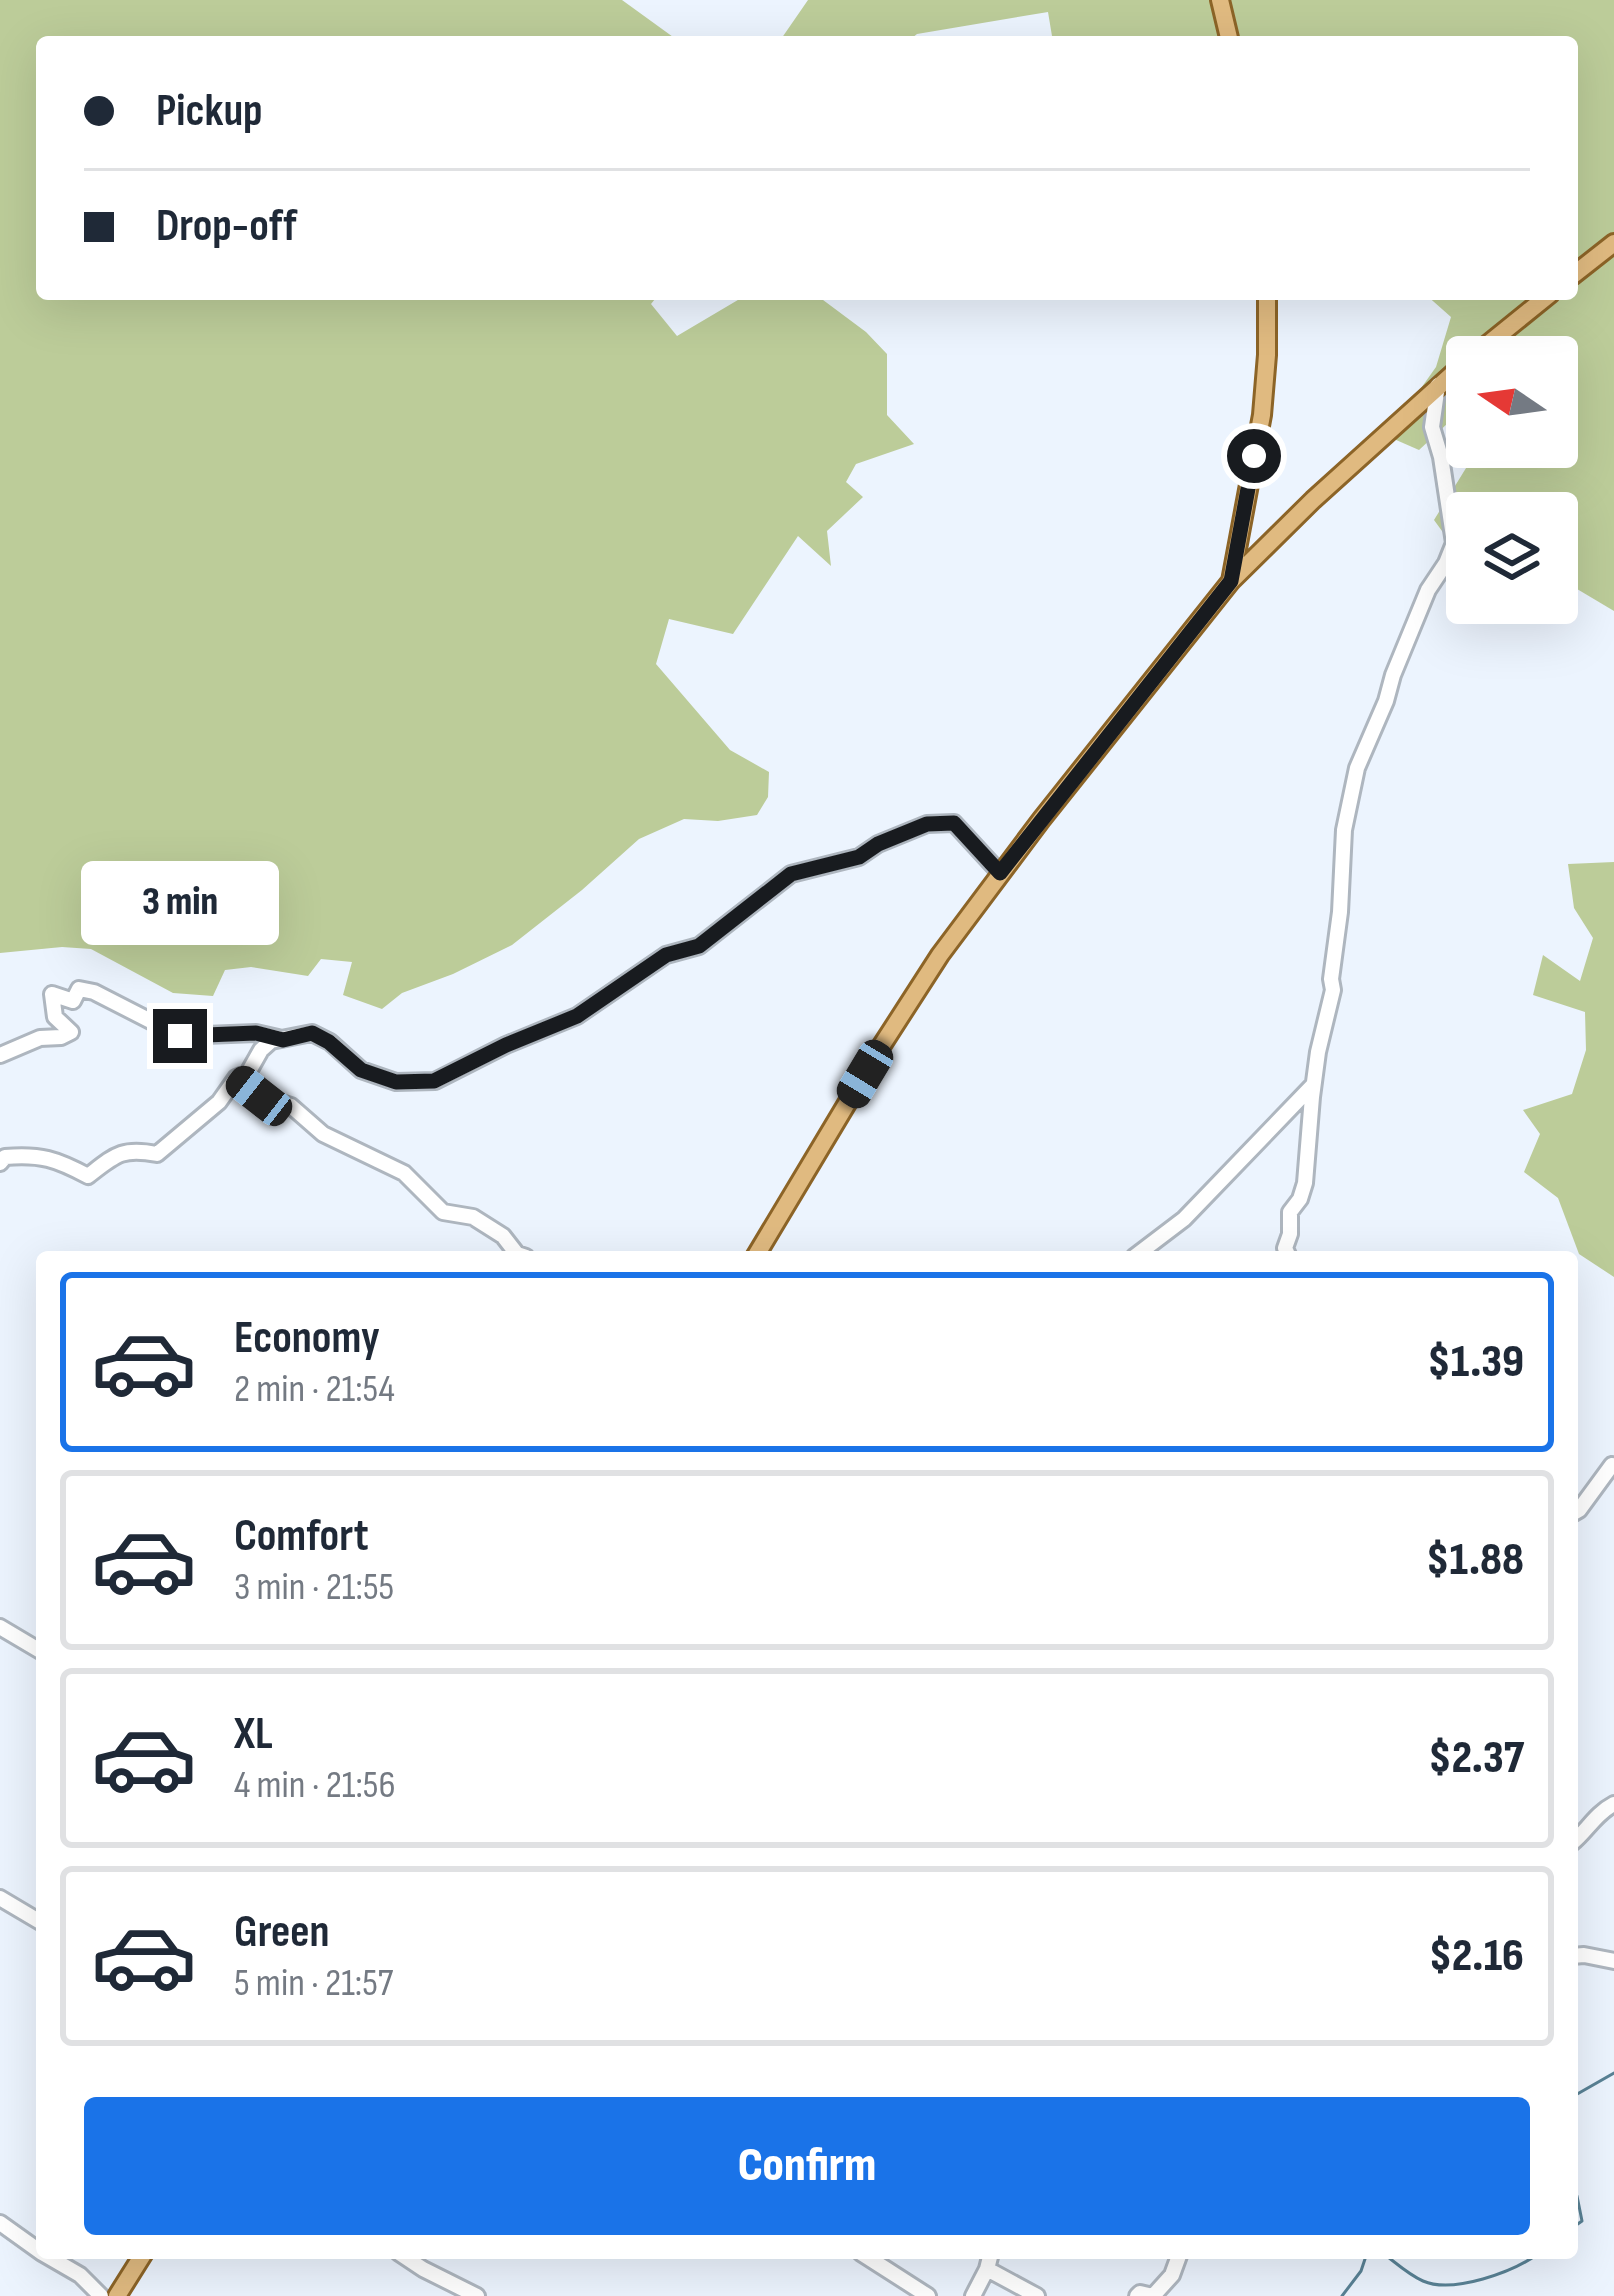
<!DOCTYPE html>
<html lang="en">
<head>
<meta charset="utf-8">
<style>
	:root { --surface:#fff; --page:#f6f6f7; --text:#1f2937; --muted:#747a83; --line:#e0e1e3; --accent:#1a73e8 }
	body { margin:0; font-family:"Sofia Sans Condensed",sans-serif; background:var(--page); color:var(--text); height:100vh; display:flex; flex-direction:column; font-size:45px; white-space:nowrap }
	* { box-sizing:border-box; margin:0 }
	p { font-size:39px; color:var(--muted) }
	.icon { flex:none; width:66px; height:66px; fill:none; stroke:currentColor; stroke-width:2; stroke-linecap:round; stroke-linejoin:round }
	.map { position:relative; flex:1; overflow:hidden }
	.drawer { position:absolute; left:36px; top:1251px; width:1542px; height:1008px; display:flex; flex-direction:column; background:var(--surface); border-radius:12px; box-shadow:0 12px 48px #0002 }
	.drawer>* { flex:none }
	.top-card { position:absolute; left:36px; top:36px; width:1542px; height:264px; border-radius:12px; box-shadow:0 12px 48px #0002; display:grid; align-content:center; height:264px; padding:0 48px; background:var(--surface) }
	.needle { width:78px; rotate:283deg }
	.buttons { position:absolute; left:1446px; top:336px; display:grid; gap:24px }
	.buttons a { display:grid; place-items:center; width:132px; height:132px; border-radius:12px; background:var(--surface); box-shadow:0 12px 48px #0002; font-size:60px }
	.end { position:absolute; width:54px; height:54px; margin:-27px; border:15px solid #181b1f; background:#fff; box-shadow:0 0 0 6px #fff }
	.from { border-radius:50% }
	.bubble { position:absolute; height:84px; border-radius:12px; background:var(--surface); box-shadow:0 12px 48px #0002; font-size:39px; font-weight:800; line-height:84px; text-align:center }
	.car { position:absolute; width:36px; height:72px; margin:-36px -18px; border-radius:15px; box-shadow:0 0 9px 3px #0007; background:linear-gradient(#222 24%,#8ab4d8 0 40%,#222 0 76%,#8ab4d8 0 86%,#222 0) }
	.top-card b { display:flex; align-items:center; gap:42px; height:114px; font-size:45px }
	.top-card b+b { border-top:3px solid var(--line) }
	.top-card i { width:30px; height:30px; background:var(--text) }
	ul { padding:21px 0 0; list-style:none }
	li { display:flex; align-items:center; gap:36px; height:180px; margin:0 24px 18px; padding:0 24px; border:6px solid var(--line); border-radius:12px }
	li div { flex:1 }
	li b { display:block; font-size:45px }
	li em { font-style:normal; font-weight:800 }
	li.current { border-color:var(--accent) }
	li>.icon { width:108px; height:108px; stroke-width:1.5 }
	.action { display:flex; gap:24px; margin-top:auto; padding:24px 48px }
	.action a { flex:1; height:138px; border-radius:12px; background:var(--accent); color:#fff; font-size:48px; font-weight:800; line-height:138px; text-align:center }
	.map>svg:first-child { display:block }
	.green { fill:#bccc99 }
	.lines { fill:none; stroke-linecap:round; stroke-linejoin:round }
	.stream { stroke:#598295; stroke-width:3 }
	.minor-casing { stroke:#aeb6bf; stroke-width:20 }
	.major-casing { stroke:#8c6427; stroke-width:22 }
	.minor { stroke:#fff; stroke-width:14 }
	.major { stroke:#e0ba80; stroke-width:16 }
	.route { stroke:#181b1f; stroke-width:15 }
</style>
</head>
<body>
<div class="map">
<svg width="1614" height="2296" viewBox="0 0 1614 2296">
	<rect width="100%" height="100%" fill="#ecf4fe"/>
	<!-- green -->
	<path class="green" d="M0,0H622L680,42H42V294H659L651,304L677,336L748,294H815L866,332L887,354V415L914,444L856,464L846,482L863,497L827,531L831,566L798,536L733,634L669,619L656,664L730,750L769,772L768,797L757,815L718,821L684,819L639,839L582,890L512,945L453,974L402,993L382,1009L343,995L352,962L321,959L308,976L251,967L225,970L213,996L173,993L91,949L62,947L0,953Z
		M808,0H1614V611L1572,586L1557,580V513H1467V548L1450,542L1434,520L1479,447H1557V357H1467V434L1448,423L1419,450L1387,436L1436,367L1451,317L1425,294H1572V42H1053L1048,12L917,34L907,42H779Z
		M1614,862V1277L1579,1254L1558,1198L1524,1172L1540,1134L1523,1110L1572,1094L1586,1050L1585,1012L1533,995L1543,955L1580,981L1593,938L1574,908L1568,864Z"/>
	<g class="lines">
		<!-- stream -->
		<path class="stream" d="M1572,2097L1614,2073
			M1572,2188L1577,2196L1582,2221L1572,2228
			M1377,2253L1384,2254C1396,2263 1409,2275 1423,2281C1453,2294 1514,2272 1539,2253
			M1342,2296L1361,2271L1367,2253"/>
		<defs>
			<path id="minor" d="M0,1055L40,1038L61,1037L71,1032L55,1017L52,994L73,1001L79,989L94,992L180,1036L256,1033L278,1038
				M0,1163L5,1157C41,1154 56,1159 88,1176C115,1155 122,1147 157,1154L219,1102L236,1078
				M526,1257L517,1254L503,1236L473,1217L443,1212L404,1173L323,1134L291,1106L259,1096L236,1078L248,1073L261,1050L271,1041L312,1033L330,1042L361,1070L396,1082L435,1081L506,1045L577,1016L666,955L699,946L791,874L859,857L878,844L927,824L954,823L1000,873
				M1134,1257L1184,1219L1312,1086
				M1289,1257L1285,1248L1290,1234V1212L1300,1199L1305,1183L1312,1097L1318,1052L1333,990L1331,979L1340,912L1344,830L1357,768L1386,701L1393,675L1428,590L1446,563L1454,543L1441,457L1432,427L1438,385
				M1572,1514L1579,1510L1612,1465
				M0,1627L42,1652
				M1572,1843C1587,1831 1595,1814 1614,1804
				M0,1898L42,1923
				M1572,1956L1584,1955L1614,1961
				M0,2223L42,2253
				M42,2253L80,2275L101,2296
				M399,2253L423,2269L477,2296
				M861,2253L928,2296
				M987,2269L1037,2296
				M973,2296L987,2269L991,2253
				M1137,2296L1140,2293L1153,2296
				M1153,2296L1172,2275L1180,2253"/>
			<path id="major" d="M1220,0L1230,42
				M1572,276L1614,243
				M1472,357L1550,294
				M1231,581L1262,415L1267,355V294
				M755,1257L882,1045L940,955L1041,820L1231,581L1313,500L1467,361
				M117,2296L144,2253"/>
		</defs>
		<!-- minor casing -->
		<use href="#minor" class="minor-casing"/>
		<!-- major casing -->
		<use href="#major" class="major-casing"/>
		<!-- minor -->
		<use href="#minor" class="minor"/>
		<!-- major -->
		<use href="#major" class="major"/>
	</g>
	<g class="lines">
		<!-- route -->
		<path class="route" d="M180,1036L256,1033L283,1040L312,1033L329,1042L361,1070L396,1082L434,1081L506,1045L577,1016L666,955L699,946L791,874L859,857L878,844L927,824L954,823L1000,873L1231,581L1254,456"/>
	</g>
</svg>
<div class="buttons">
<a><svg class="needle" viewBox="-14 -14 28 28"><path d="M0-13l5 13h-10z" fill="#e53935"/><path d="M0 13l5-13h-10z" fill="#747a83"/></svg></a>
<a><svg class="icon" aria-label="layers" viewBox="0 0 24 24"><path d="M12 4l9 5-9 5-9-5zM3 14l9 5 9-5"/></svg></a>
</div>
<i class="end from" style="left:1254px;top:456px"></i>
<i class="end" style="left:180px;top:1036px"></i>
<div class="bubble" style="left:81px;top:861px;width:198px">3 min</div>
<i class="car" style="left:865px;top:1074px;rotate:211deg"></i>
<i class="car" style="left:259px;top:1096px;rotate:308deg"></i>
<div class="top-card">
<b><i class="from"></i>Pickup</b>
<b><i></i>Drop-off</b>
</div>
<section class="drawer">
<ul>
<li class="current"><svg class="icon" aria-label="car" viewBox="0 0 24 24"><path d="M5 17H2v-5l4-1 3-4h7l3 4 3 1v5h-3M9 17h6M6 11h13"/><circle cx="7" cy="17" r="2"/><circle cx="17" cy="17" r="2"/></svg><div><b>Economy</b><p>2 min · 21:54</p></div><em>$1.39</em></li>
<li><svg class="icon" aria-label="car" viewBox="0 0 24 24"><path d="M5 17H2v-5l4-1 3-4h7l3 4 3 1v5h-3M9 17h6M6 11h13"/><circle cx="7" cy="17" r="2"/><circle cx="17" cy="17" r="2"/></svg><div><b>Comfort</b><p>3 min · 21:55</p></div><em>$1.88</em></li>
<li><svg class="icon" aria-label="car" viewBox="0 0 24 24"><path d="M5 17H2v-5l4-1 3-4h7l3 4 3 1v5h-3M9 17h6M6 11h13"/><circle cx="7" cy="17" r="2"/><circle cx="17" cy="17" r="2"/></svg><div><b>XL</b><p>4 min · 21:56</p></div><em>$2.37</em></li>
<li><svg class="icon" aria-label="car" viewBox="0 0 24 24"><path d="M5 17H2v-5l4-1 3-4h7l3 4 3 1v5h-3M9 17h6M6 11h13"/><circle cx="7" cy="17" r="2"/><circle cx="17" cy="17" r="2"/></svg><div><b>Green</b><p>5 min · 21:57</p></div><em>$2.16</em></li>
</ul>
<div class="action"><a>Confirm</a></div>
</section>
</div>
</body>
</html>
